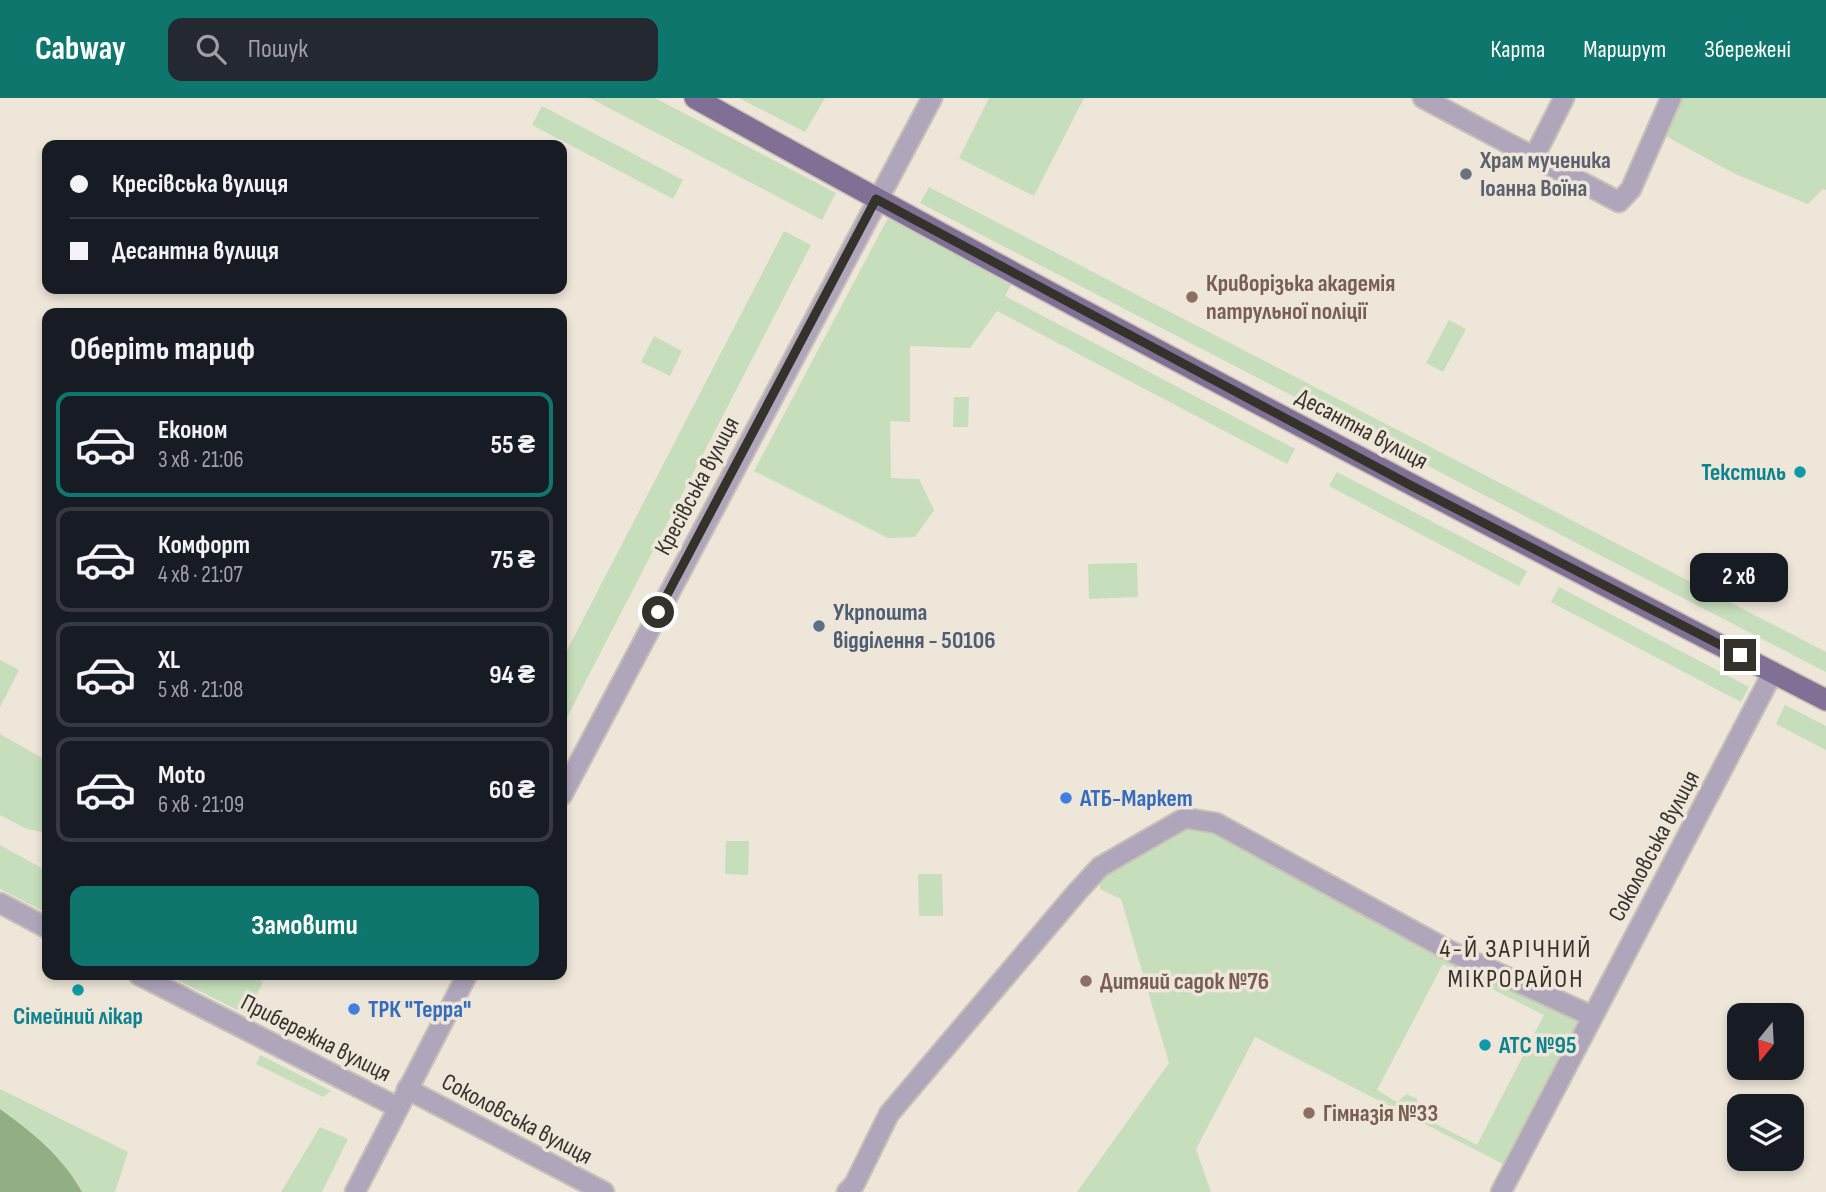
<!DOCTYPE html>
<html lang="uk">
<head>
<meta charset="utf-8">
<style>
	:root { --surface:#171b24; --page:#242831; --text:#f1f3f6; --muted:#9ea1a6; --line:#363941; --accent:#0f766e }
	body { margin:0; font-family:"Sofia Sans Condensed",sans-serif; background:var(--page); color:var(--text); height:100vh; display:flex; flex-direction:column; font-size:26px; white-space:nowrap }
	* { box-sizing:border-box; margin:0 }
	p { font-size:23px; color:var(--muted) }
	.icon { flex:none; width:38px; height:38px; fill:none; stroke:currentColor; stroke-width:2; stroke-linecap:round; stroke-linejoin:round }
	.map { position:relative; flex:1; overflow:hidden }
	.side { position:absolute; left:42px; top:210px; width:525px; height:672px; display:flex; flex-direction:column; background:var(--surface); border-radius:14px; box-shadow:0 4px 10px #0003 }
	.side>* { flex:none }
	.guide { position:absolute; left:42px; top:42px; width:525px; height:154px; border-radius:14px; box-shadow:0 4px 10px #0003; display:grid; align-content:center; height:154px; padding:0 28px; background:var(--surface) }
	.needle { width:46px; rotate:198deg }
	.controls { position:absolute; left:1727px; top:905px; display:grid; gap:14px }
	.controls a { display:grid; place-items:center; width:77px; height:77px; border-radius:14px; background:var(--surface); box-shadow:0 4px 10px #0003; font-size:35px }
	.end { position:absolute; width:32px; height:32px; margin:-16px; border:9px solid #35322c; background:#fff; box-shadow:0 0 0 4px #fff }
	.from { border-radius:50% }
	.bubble { position:absolute; height:49px; border-radius:14px; background:var(--surface); box-shadow:0 4px 10px #0003; font-size:23px; font-weight:700; line-height:49px; text-align:center }
	.guide b { display:flex; align-items:center; gap:24px; height:66px; font-size:26px }
	.guide b+b { border-top:2px solid var(--line) }
	.guide i { width:18px; height:18px; background:var(--text) }
	ul { padding:0; list-style:none }
	li { display:flex; align-items:center; gap:21px; height:105px; margin:0 14px 10px; padding:0 14px; border:4px solid var(--line); border-radius:14px }
	li div { flex:1 }
	li b { display:block; font-size:26px }
	li em { font-style:normal; font-weight:700 }
	li.on { border-color:var(--accent) }
	li>.icon { width:63px; height:63px; stroke-width:1.5 }
	h2 { padding:0 28px; font-size:32px; line-height:84px }
	.button { display:flex; gap:14px; margin-top:auto; padding:14px 28px }
	.button a { flex:1; height:80px; border-radius:14px; background:var(--accent); color:#fff; font-size:28px; font-weight:700; line-height:80px; text-align:center }
	header { display:flex; align-items:center; gap:42px; box-sizing:border-box; height:98px; padding:0 35px; background:var(--accent); color:#fff }
	header strong { font-size:33px }
	nav { display:flex; gap:38px; margin-inline-start:auto; font-size:24px }
	.search { width:490px; height:63px; background:var(--page); display:flex; align-items:center; gap:18px; box-sizing:border-box; padding:0 24px; border-radius:14px; color:var(--muted); font-size:26px }
	.map>svg:first-child { display:block }
	.green { fill:#c6debb; fill-rule:evenodd }
	.forest { fill:#92af84 }
	.lines { fill:none; stroke-linecap:round; stroke-linejoin:round }
	.minor-casing { stroke:#c9c2b6; stroke-width:23 }
	.major-casing { stroke:#c9c2b6; stroke-width:24 }
	.minor { stroke:#afa6bb; stroke-width:19 }
	.major { stroke:#807095; stroke-width:21 }
	.route { stroke:#35322c; stroke-width:9 }
	.worship-dot { fill:#6b7280; stroke:#eee6d8; stroke-width:2.5 }
	.education-dot { fill:#8d6e63; stroke:#eee6d8; stroke-width:2.5 }
	.culture-dot { fill:#0f9aa8; stroke:#eee6d8; stroke-width:2.5 }
	.service-dot { fill:#5c6f8a; stroke:#eee6d8; stroke-width:2.5 }
	.shop-dot { fill:#3f7fe0; stroke:#eee6d8; stroke-width:2.5 }
	.labels { text-anchor:middle; dominant-baseline:central; stroke-width:7; stroke-linejoin:round; paint-order:stroke }
	.worship-label { font-size:24px; font-weight:bold; fill:#5b616d; stroke:#eee6d8; text-anchor:start }
	.education-label { font-size:24px; font-weight:bold; fill:#785e54; stroke:#eee6d8; text-anchor:start }
	.street-label { font-size:24px; fill:#35322c; stroke:#eee6d8 }
	.culture-label { font-size:24px; font-weight:bold; fill:#0d838f; stroke:#eee6d8; text-anchor:end }
	.service-label { font-size:24px; font-weight:bold; fill:#4e5e75; stroke:#eee6d8; text-anchor:start }
	.shop-label { font-size:24px; font-weight:bold; fill:#366cbe; stroke:#eee6d8; text-anchor:start }
	.neighbourhood-label { font-size:26px; letter-spacing:2px; fill:#373126; stroke:#eee6d8 }
</style>
</head>
<body>
<header>
<strong>Cabway</strong>
<div class="search"><svg class="icon" aria-label="search" viewBox="0 0 24 24"><circle cx="10" cy="10" r="6"/><path d="M15 15l6 6"/></svg>Пошук</div>
<nav><a>Карта</a><a>Маршрут</a><a>Збережені</a></nav>
</header>
<div class="map">
<svg width="1826" height="1094" viewBox="0 0 1826 1094">
	<rect width="100%" height="100%" fill="#eee6d8"/>
	<!-- green -->
	<path class="green" d="M590,0H655L836,95L822,122Z
		M739,0H825L805,34Z
		M989,0H1084L1034,98L959,60Z
		M1671,0H1826V92L1823,91L1808,106L1735,76L1655,32Z
		M542,8L683,82L673,101L532,27Z
		M929,89L1826,554V574L920,105Z
		M888,120L1011,187L1005,198L1295,351L1287,366L997,213L970,250L910,248V324L890,323L891,380L919,381L934,412L915,439L888,440L754,373Z
		M784,133L811,147L562,629V562Z
		M1449,222L1466,231L1443,274L1426,265Z
		M654,238L682,253L670,278L641,264Z
		M954,299H969L968,329H953Z
		M1337,374L1527,473L1519,488L1329,388Z
		M1137,465L1138,499L1089,501L1088,466Z
		M1559,489L1749,589L1741,604L1551,504Z
		M0,562L19,572L0,609Z
		M1785,607L1826,628V652L1776,626Z
		M0,636L47,663V735L27,731L0,717Z
		M1185,720L1592,918L1513,1071L1255,939L1196,1051L1211,1094H1077L1169,965L1121,801L1100,791V769ZM1443,866L1544,917L1477,1047L1418,1017L1417,1001L1407,996L1397,1004L1377,992Z
		M726,743H749L748,777L725,776Z
		M0,747L47,773V815L0,791Z
		M918,776H942L943,818H919Z
		M168,877H249L263,884L247,917Z
		M260,957L331,993L323,999L256,966Z
		M0,991L128,1054L115,1094H82C62,1058 33,1035 0,1011Z
		M320,1029L348,1041L322,1094H281Z"/>
	<!-- forest -->
	<path class="forest" d="M0,1011C33,1035 62,1058 82,1094H0Z"/>
	<g class="lines">
		<defs>
			<path id="minor" d="M1423,0L1619,104L1631,91L1671,0
				M1534,59L1564,0
				M562,697L932,0
				M0,805L47,830
				M139,877L397,1009
				M407,991L604,1094
				M355,1094L467,877
				M847,1094L854,1087L889,1016L1077,794L1100,769L1185,720L1216,725L1450,853L1592,918
				M1501,1094L1773,574"/>
			<path id="major" d="M695,0C1068,208 1446,406 1826,602"/>
		</defs>
		<!-- minor casing -->
		<use href="#minor" class="minor-casing"/>
		<!-- major casing -->
		<use href="#major" class="major-casing"/>
		<!-- minor -->
		<use href="#minor" class="minor"/>
		<!-- major -->
		<use href="#major" class="major"/>
	</g>
	<g class="lines">
		<!-- route -->
		<path class="route" d="M658,514L876,101L1410,387L1740,557"/>
	</g>
	<!-- markers -->
	<circle class="worship-dot" cx="1466" cy="76" r="7"/>
	<g class="education-dot">
		<circle cx="1192" cy="199" r="7"/>
		<circle cx="1086" cy="883" r="7"/>
		<circle cx="1309" cy="1015" r="7"/>
	</g>
	<g class="culture-dot">
		<circle cx="1800" cy="374" r="7"/>
		<circle cx="78" cy="892" r="7"/>
		<circle cx="1485" cy="947" r="7"/>
	</g>
	<circle class="service-dot" cx="819" cy="528" r="7"/>
	<g class="shop-dot">
		<circle cx="1066" cy="700" r="7"/>
		<circle cx="354" cy="911" r="7"/>
	</g>
	<g class="labels">
		<!-- worship labels -->
		<g class="worship-label">
			<text x="1480" y="62">Храм мученика<tspan x="1480" dy="28">Іоанна Воїна</tspan></text>
		</g>
		<!-- education labels -->
		<g class="education-label">
			<text x="1206" y="185">Криворізька академія<tspan x="1206" dy="28">патрульної поліції</tspan></text>
			<text x="1100" y="883">Дитяий садок №76</text>
			<text x="1323" y="1015">Гімназія №33</text>
		</g>
		<!-- street labels -->
		<g class="street-label">
			<text transform="translate(1362 331) rotate(28)">Десантна вулиця</text>
			<text transform="translate(697 388) rotate(-62)">Кресівська вулиця</text>
			<text transform="translate(1654 748) rotate(-62)">Соколовська вулиця</text>
			<text transform="translate(316 940) rotate(27)">Прибережна вулиця</text>
			<text transform="translate(517 1021) rotate(28)">Соколовська вулиця</text>
		</g>
		<!-- culture labels -->
		<g class="culture-label">
			<text x="1786" y="374">Текстиль</text>
			<text x="78" y="918" text-anchor="middle">Сімейний лікар</text>
			<text x="1499" y="947" text-anchor="start">АТС №95</text>
		</g>
		<!-- service labels -->
		<g class="service-label">
			<text x="833" y="514">Укрпошта<tspan x="833" dy="28">відділення - 50106</tspan></text>
		</g>
		<!-- shop labels -->
		<g class="shop-label">
			<text x="1080" y="700">АТБ-Маркет</text>
			<text x="368" y="911">ТРК "Терра"</text>
		</g>
		<!-- neighbourhood labels -->
		<g class="neighbourhood-label">
			<text x="1516" y="851">4-Й ЗАРІЧНИЙ<tspan x="1516" dy="30">МІКРОРАЙОН</tspan></text>
		</g>
	</g>
</svg>
<div class="controls">
<a><svg class="needle" viewBox="-14 -14 28 28"><path d="M0-13l5 13h-10z" fill="#e53935"/><path d="M0 13l5-13h-10z" fill="#9ea1a6"/></svg></a>
<a><svg class="icon" aria-label="layers" viewBox="0 0 24 24"><path d="M12 4l9 5-9 5-9-5zM3 14l9 5 9-5"/></svg></a>
</div>
<i class="end from" style="left:658px;top:514px"></i>
<i class="end" style="left:1740px;top:557px"></i>
<div class="bubble" style="left:1690px;top:455px;width:98px">2 хв</div>
<div class="guide">
<b><i class="from"></i>Кресівська вулиця</b>
<b><i></i>Десантна вулиця</b>
</div>
<section class="side">
<h2>Оберіть тариф</h2>
<ul>
<li class="on"><svg class="icon" aria-label="car" viewBox="0 0 24 24"><path d="M5 17H2v-5l4-1 3-4h7l3 4 3 1v5h-3M9 17h6M6 11h13"/><circle cx="7" cy="17" r="2"/><circle cx="17" cy="17" r="2"/></svg><div><b>Економ</b><p>3 хв · 21:06</p></div><em>55 ₴</em></li>
<li><svg class="icon" aria-label="car" viewBox="0 0 24 24"><path d="M5 17H2v-5l4-1 3-4h7l3 4 3 1v5h-3M9 17h6M6 11h13"/><circle cx="7" cy="17" r="2"/><circle cx="17" cy="17" r="2"/></svg><div><b>Комфорт</b><p>4 хв · 21:07</p></div><em>75 ₴</em></li>
<li><svg class="icon" aria-label="car" viewBox="0 0 24 24"><path d="M5 17H2v-5l4-1 3-4h7l3 4 3 1v5h-3M9 17h6M6 11h13"/><circle cx="7" cy="17" r="2"/><circle cx="17" cy="17" r="2"/></svg><div><b>XL</b><p>5 хв · 21:08</p></div><em>94 ₴</em></li>
<li><svg class="icon" aria-label="car" viewBox="0 0 24 24"><path d="M5 17H2v-5l4-1 3-4h7l3 4 3 1v5h-3M9 17h6M6 11h13"/><circle cx="7" cy="17" r="2"/><circle cx="17" cy="17" r="2"/></svg><div><b>Moto</b><p>6 хв · 21:09</p></div><em>60 ₴</em></li>
</ul>
<div class="button"><a>Замовити</a></div>
</section>
</div>
</body>
</html>
